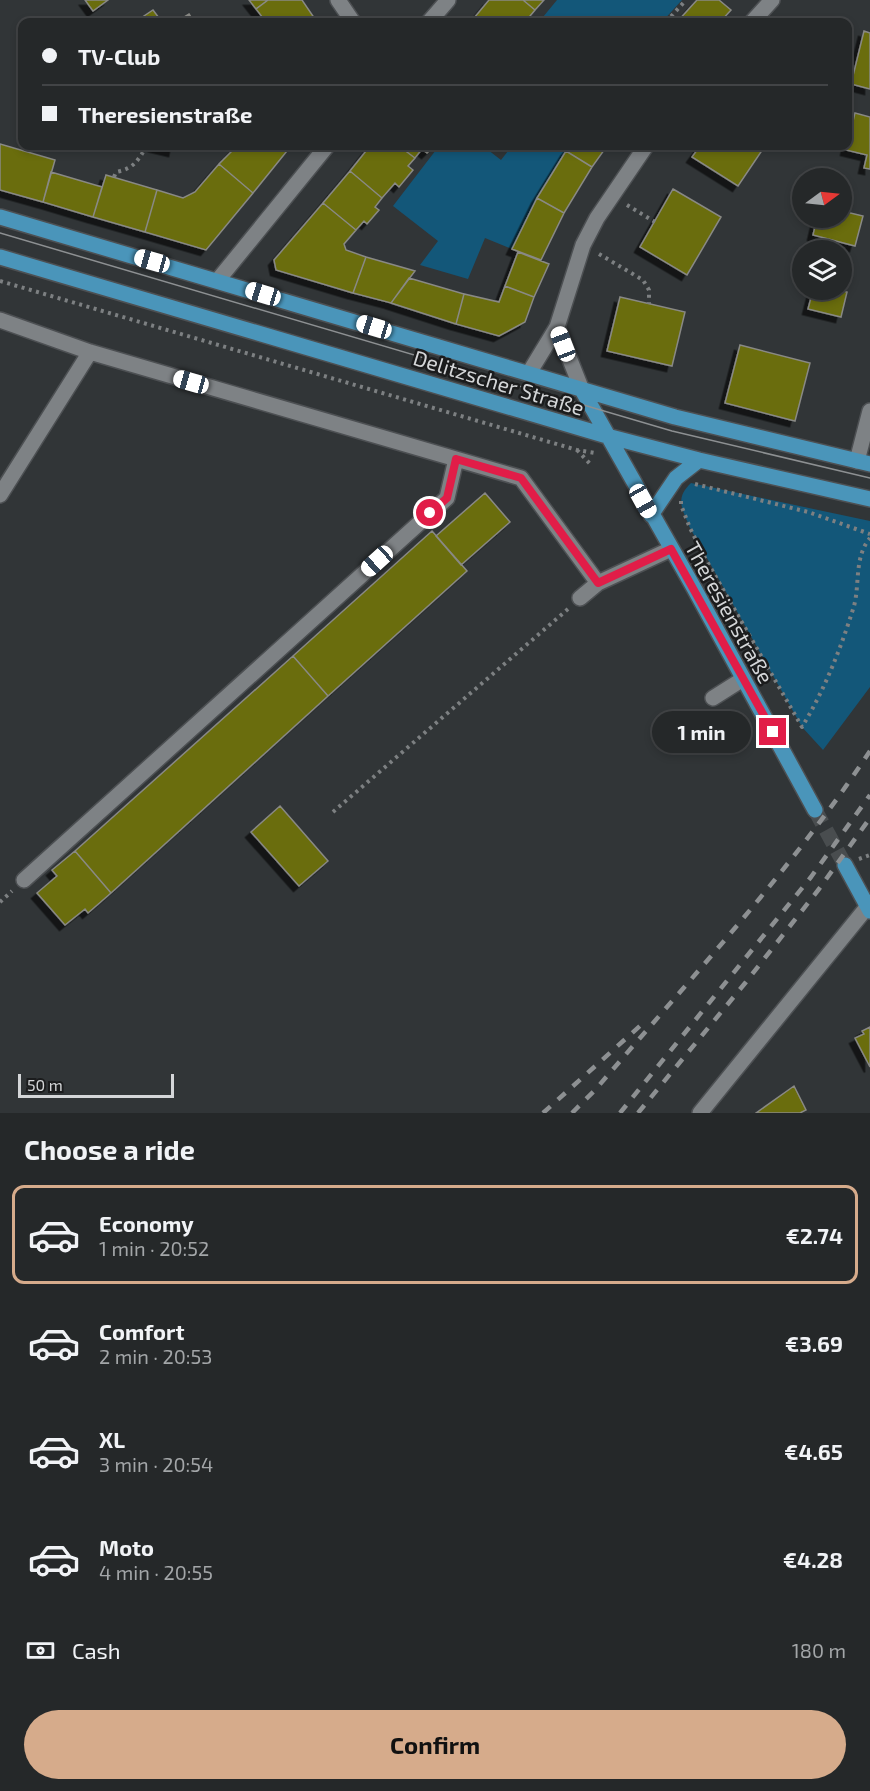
<!DOCTYPE html>
<html lang="en">
<head>
<meta charset="utf-8">
<style>
	:root { --surface:#252829; --page:#2d3031; --text:#f1f3f6; --muted:#a3a6a8; --line:#424446; --accent:#d6ab8b }
	body { margin:0; font-family:"Exo 2",sans-serif; background:var(--page); color:var(--text); height:100vh; display:flex; flex-direction:column; font-size:22px; white-space:nowrap }
	* { box-sizing:border-box; margin:0 }
	p { font-size:20px; color:var(--muted) }
	.icon { flex:none; width:33px; height:33px; fill:none; stroke:currentColor; stroke-width:2; stroke-linecap:round; stroke-linejoin:round }
	.map { position:relative; height:1113px; overflow:hidden }
	.sheet { display:flex; flex-direction:column; background:var(--surface); flex:1 }
	.sheet>* { flex:none }
	.banner { position:absolute; left:18px; top:18px; width:834px; height:132px; border-radius:12px; box-shadow:0 3px 9px #0003,0 0 0 2px var(--line); display:grid; align-content:center; height:132px; padding:0 24px; background:var(--surface) }
	.needle { width:39px; rotate:75deg }
	.tools { position:absolute; left:792px; top:168px; display:grid; gap:12px }
	.tools a { display:grid; place-items:center; width:60px; height:60px; border-radius:50%; background:var(--surface); box-shadow:0 3px 9px #0003,0 0 0 2px var(--line); font-size:30px }
	.scale { position:absolute; left:18px; bottom:15px; width:156px; box-sizing:border-box; padding-left:6px; border:3px solid #d4d6d8; border-top:0; font-size:16px; line-height:21px; white-space:nowrap; color:#d4d6d8; -webkit-text-stroke:4px #1b1c1d; paint-order:stroke }
	.end { position:absolute; width:27px; height:27px; margin:-14px; border:8px solid #e11d48; background:#fff; box-shadow:0 0 0 3px #fff }
	.from { border-radius:50% }
	.bubble { position:absolute; height:42px; border-radius:21px; background:var(--surface); box-shadow:0 3px 9px #0003,0 0 0 2px var(--line); font-size:20px; font-weight:700; line-height:42px; text-align:center }
	.car { position:absolute; width:18px; height:36px; margin:-18px -9px; border-radius:8px; box-shadow:0 0 4px 2px #0007; background:linear-gradient(#fff 24%,#345 0 40%,#fff 0 76%,#345 0 86%,#fff 0) }
	.banner b { display:flex; align-items:center; gap:21px; height:57px; font-size:22px }
	.banner b+b { border-top:2px solid var(--line) }
	.banner i { width:15px; height:15px; background:var(--text) }
	ul { padding:0; list-style:none }
	li { display:flex; align-items:center; gap:18px; height:99px; margin:0 12px 9px; padding:0 12px; border:3px solid transparent; border-radius:12px }
	li div { flex:1 }
	li b { display:block; font-size:22px }
	li em { font-style:normal; font-weight:700 }
	li.on { border-color:var(--accent) }
	li>.icon { width:54px; height:54px; stroke-width:1.5 }
	h2 { padding:0 24px; font-size:27px; line-height:72px }
	.pay { display:flex; align-items:center; gap:15px; height:66px; padding:0 24px; font-size:22px }
	.pay p { margin-inline-start:auto }
	.action { display:flex; gap:12px; margin-top:auto; padding:12px 24px }
	.action a { flex:1; height:69px; border-radius:36px; background:var(--accent); color:#111; font-size:24px; font-weight:700; line-height:69px; text-align:center }
	.map>svg:first-child { display:block }
	.green { fill:#135779 }
	.building { fill:#6a6d08; stroke:#898985; stroke-width:1.5; filter:url(#shadow) }
	.lines { fill:none; stroke-linecap:round; stroke-linejoin:round }
	.major-tunnel { stroke:#494d4f; stroke-width:15; stroke-dasharray:15 8; stroke-linecap:butt }
	.minor-casing { stroke:#4d5053; stroke-width:18 }
	.major-casing { stroke:#4d5053; stroke-width:18 }
	.path { stroke:#7d8082; stroke-width:4; stroke-dasharray:3 4.5; stroke-linecap:butt }
	.minor { stroke:#7e8285; stroke-width:15 }
	.major { stroke:#4a95ba; stroke-width:15 }
	.tram { stroke:#8d9092; stroke-width:1.5 }
	.rail { stroke:#8d9092; stroke-width:4.5; stroke-dasharray:10 10; stroke-linecap:butt }
	.route { stroke:#e11d48; stroke-width:8 }
	.labels { text-anchor:middle; dominant-baseline:central; stroke-width:5; stroke-linejoin:round; paint-order:stroke }
	.street-label { font-size:21px; fill:#d4d6d8; stroke:#1b1c1d }
</style>
</head>
<body>
<div class="map">
<svg width="870" height="1113" viewBox="0 0 870 1113">
	<defs>
		<filter id="shadow"><feDropShadow dx="-5.5" dy="5.5" stdDeviation="0" flood-color="#0009"/></filter>
	</defs>
	<rect width="100%" height="100%" fill="#313537"/>
	<!-- green -->
	<path class="green" d="M557,0H682L662,22H550L543,17Z
		M439,146H483L501,160L512,146H570L537,198L512,249L485,238L468,279L420,265L438,241L393,206Z
		M691,483L870,521V687L823,750L802,727L690,528C683,510 674,499 691,483Z"/>
	<!-- building -->
	<path class="building" d="M85,0H108L93,11Z
		M249,0H268L256,9Z
		M268,0H302L317,22H266L256,9Z
		M489,0H523L535,10L525,22H480L474,18Z
		M523,0H544L535,10Z
		M697,0H719L731,10L720,22H677Z
		M153,10L162,22H135Z
		M189,14L194,22H176Z
		M864,31L870,33V89L851,84Z
		M855,113L870,117V169L864,168L867,155L846,150Z
		M0,144L55,160L43,202L0,190Z
		M153,146H175L174,151Z
		M237,146H291L253,193L219,164Z
		M370,146H399L415,158L408,166L413,170L399,187L395,183L382,198L350,171Z
		M399,146H434L427,153L422,149L415,158Z
		M570,146H607L592,167L566,151Z
		M700,146H765L738,186L692,157Z
		M566,151L592,167L564,213L537,198Z
		M219,164L253,193L206,250L145,232L157,190L183,198L195,192Z
		M350,171L382,198L375,207L379,210L367,224L364,221L356,230L323,203Z
		M51,172L102,187L93,217L43,202Z
		M106,175L157,190L145,232L93,217Z
		M673,189L721,217L687,275L640,247Z
		M537,198L564,213L541,260L512,249Z
		M323,203L356,230L344,244L346,250L366,257L353,293L276,270L274,260Z
		M842,211L863,216L855,246L813,235L817,218H842Z
		M518,252L549,264L534,297L505,286Z
		M366,257L415,271L391,303L353,293Z
		M409,278L464,294L456,324L391,303Z
		M505,286L534,297L525,322L499,336L456,324L464,294L499,302Z
		M813,290H835L847,292L841,317L808,309Z
		M620,297L685,312L672,366L607,351Z
		M740,345L810,363L795,421L725,403Z
		M485,493L510,522L461,565L436,536Z
		M432,531L467,571L328,696L293,656Z
		M293,656L328,696L111,893L75,851Z
		M280,806L328,861L299,886L251,832Z
		M75,851L111,893L88,913L85,909L65,925L37,893L57,876L52,870Z
		M870,1027V1067L855,1038L864,1034L862,1031Z
		M794,1086L806,1110L800,1113H756Z"/>
	<g class="lines">
		<!-- major-tunnel -->
		<path class="major-tunnel" d="M815,810L845,865"/>
		<defs>
			<path id="minor" d="M338,0L353,22
				M429,22L448,0
				M752,22L772,0
				M218,280L327,146
				M0,320L90,352L521,478L598,583
				M529,373L557,327
				M582,390L557,327L583,245L597,218L646,146
				M857,461L870,411
				M0,495L90,352
				M580,598L598,583L671,549
				M713,698L743,679
				M24,880L447,498L456,459
				M700,1113L868,906"/>
			<path id="major" d="M0,217L675,417L870,464
				M0,257L607,436L699,460L870,499
				M582,390L694,588L815,810
				M651,515L676,478L699,460
				M845,865L870,911"/>
		</defs>
		<!-- minor casing -->
		<use href="#minor" class="minor-casing"/>
		<!-- major casing -->
		<use href="#major" class="major-casing"/>
		<!-- path -->
		<path class="path" d="M666,22L686,0
			M114,177L116,172C135,168 137,161 147,146
			M627,205L655,222
			M599,254L643,280L649,290V304
			M0,281L577,450L595,453
			M577,450L592,466
			M695,484L808,512L870,534
			M681,501V505L690,528L705,558L802,727C825,689 841,648 854,606C860,584 854,557 870,538
			M333,812L568,609
			M859,859L870,855
			M0,902L12,891"/>
		<!-- minor -->
		<use href="#minor" class="minor"/>
		<!-- major -->
		<use href="#major" class="major"/>
		<!-- tram -->
		<path class="tram" d="M0,233L672,431L870,478
			M431,370L477,384"/>
		<!-- rail -->
		<path class="rail" d="M543,1113L641,1025
			M572,1113L596,1089C690,979 790,872 870,751
			M620,1113L811,877L870,795
			M638,1113L746,982L819,889L870,818"/>
	</g>
	<g class="lines">
		<!-- route -->
		<path class="route" d="M430,513L447,498L456,459L521,478L598,583L671,549L773,732"/>
	</g>
	<g class="labels">
		<!-- street labels -->
		<g class="street-label">
			<text transform="translate(499 382) rotate(17)">Delitzscher Straße</text>
			<text transform="translate(730 612) rotate(61)">Theresienstraße</text>
		</g>
	</g>
</svg>
<div class="tools">
<a><svg class="needle" viewBox="-14 -14 28 28"><path d="M0-13l5 13h-10z" fill="#e53935"/><path d="M0 13l5-13h-10z" fill="#a3a6a8"/></svg></a>
<a><svg class="icon" aria-label="layers" viewBox="0 0 24 24"><path d="M12 4l9 5-9 5-9-5zM3 14l9 5 9-5"/></svg></a>
</div>
<div class="scale">50 m</div>
<i class="end from" style="left:430px;top:513px"></i>
<i class="end" style="left:773px;top:732px"></i>
<div class="bubble" style="left:652px;top:711px;width:99px">1 min</div>
<i class="car" style="left:152px;top:261px;rotate:286deg"></i>
<i class="car" style="left:263px;top:294px;rotate:287deg"></i>
<i class="car" style="left:374px;top:327px;rotate:287deg"></i>
<i class="car" style="left:563px;top:344px;rotate:339deg"></i>
<i class="car" style="left:191px;top:382px;rotate:286deg"></i>
<i class="car" style="left:643px;top:501px;rotate:151deg"></i>
<i class="car" style="left:377px;top:561px;rotate:228deg"></i>
<div class="banner">
<b><i class="from"></i>TV-Club</b>
<b><i></i>Theresienstraße</b>
</div>
</div>
<section class="sheet">
<h2>Choose a ride</h2>
<ul>
<li class="on"><svg class="icon" aria-label="car" viewBox="0 0 24 24"><path d="M5 17H2v-5l4-1 3-4h7l3 4 3 1v5h-3M9 17h6M6 11h13"/><circle cx="7" cy="17" r="2"/><circle cx="17" cy="17" r="2"/></svg><div><b>Economy</b><p>1 min · 20:52</p></div><em>€2.74</em></li>
<li><svg class="icon" aria-label="car" viewBox="0 0 24 24"><path d="M5 17H2v-5l4-1 3-4h7l3 4 3 1v5h-3M9 17h6M6 11h13"/><circle cx="7" cy="17" r="2"/><circle cx="17" cy="17" r="2"/></svg><div><b>Comfort</b><p>2 min · 20:53</p></div><em>€3.69</em></li>
<li><svg class="icon" aria-label="car" viewBox="0 0 24 24"><path d="M5 17H2v-5l4-1 3-4h7l3 4 3 1v5h-3M9 17h6M6 11h13"/><circle cx="7" cy="17" r="2"/><circle cx="17" cy="17" r="2"/></svg><div><b>XL</b><p>3 min · 20:54</p></div><em>€4.65</em></li>
<li><svg class="icon" aria-label="car" viewBox="0 0 24 24"><path d="M5 17H2v-5l4-1 3-4h7l3 4 3 1v5h-3M9 17h6M6 11h13"/><circle cx="7" cy="17" r="2"/><circle cx="17" cy="17" r="2"/></svg><div><b>Moto</b><p>4 min · 20:55</p></div><em>€4.28</em></li>
</ul>
<div class="pay"><svg class="icon" aria-label="cash" viewBox="0 0 24 24"><path d="M3 7h18v10H3z"/><circle cx="12" cy="12" r="2"/></svg>Cash<p>180 m</p></div>
<div class="action"><a>Confirm</a></div>
</section>
</body>
</html>
